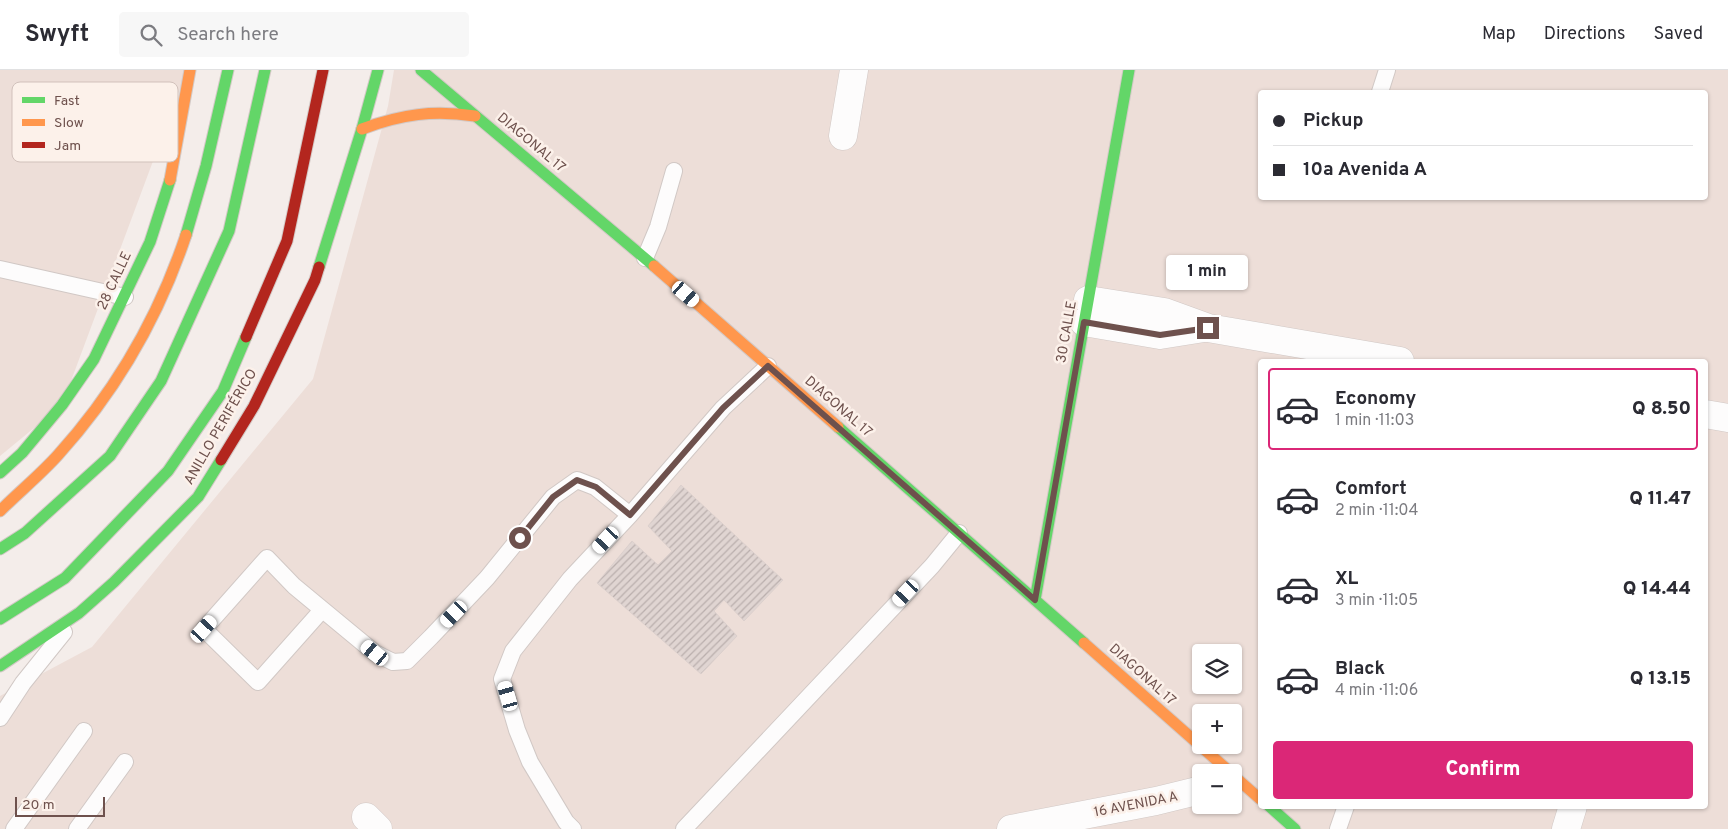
<!DOCTYPE html>
<html lang="en">
<head>
<meta charset="utf-8">
<style>
	:root { --surface:#fff; --page:#f7f7f7; --text:#2b2b33; --muted:#7c7c81; --line:#e1e1e2; --accent:#db2777 }
	body { margin:0; font-family:Overpass,sans-serif; background:var(--page); color:var(--text); height:100vh; display:flex; flex-direction:column; font-size:19px; white-space:nowrap }
	* { box-sizing:border-box; margin:0 }
	p { font-size:16px; color:var(--muted) }
	.icon { flex:none; width:28px; height:28px; fill:none; stroke:currentColor; stroke-width:2; stroke-linecap:round; stroke-linejoin:round }
	.map { position:relative; flex:1; overflow:hidden }
	.panel { position:absolute; left:1258px; top:289px; width:450px; height:450px; display:flex; flex-direction:column; background:var(--surface); border-radius:5px; box-shadow:0 1px 4px #0004 }
	.panel>* { flex:none }
	.banner { position:absolute; left:1258px; top:20px; width:450px; height:110px; border-radius:5px; box-shadow:0 1px 4px #0004; display:grid; align-content:center; height:110px; padding:0 15px; background:var(--surface) }
	.buttons { position:absolute; left:1192px; top:574px; display:grid; gap:10px }
	.buttons a { display:grid; place-items:center; width:50px; height:50px; border-radius:5px; background:var(--surface); box-shadow:0 1px 4px #0004; font-size:25px }
	.scale { position:absolute; left:15px; bottom:12px; width:90px; box-sizing:border-box; padding-left:5px; border:2px solid #6e514d; border-top:0; font-size:14px; line-height:18px; white-space:nowrap; color:#6e514d; -webkit-text-stroke:4px #fcf1ea; paint-order:stroke }
	.end { position:absolute; width:22px; height:22px; margin:-11px; border:6px solid #6e514d; background:#fff; box-shadow:0 0 0 2px #fff }
	.from { border-radius:50% }
	.bubble { position:absolute; height:35px; border-radius:5px; background:var(--surface); box-shadow:0 1px 4px #0004; font-size:16px; font-weight:800; line-height:35px; text-align:center }
	.car { position:absolute; width:15px; height:30px; margin:-15px -8px; border-radius:6px; box-shadow:0 0 4px 1px #0007; background:linear-gradient(#fff 24%,#345 0 40%,#fff 0 76%,#345 0 86%,#fff 0) }
	.banner b { display:flex; align-items:center; gap:18px; height:48px; font-size:19px }
	.banner b+b { border-top:1px solid var(--line) }
	.banner i { width:12px; height:12px; background:var(--text) }
	ul { padding:9px 0 0; list-style:none }
	li { display:flex; align-items:center; gap:15px; height:82px; margin:0 10px 8px; padding:0 5px; border:2px solid transparent; border-radius:5px }
	li div { flex:1 }
	li b { display:block; font-size:19px }
	li em { font-style:normal; font-weight:800 }
	li.current { border-color:var(--accent) }
	li>.icon { width:45px; height:45px; stroke-width:1.5 }
	.cta { display:flex; gap:10px; margin-top:auto; padding:10px 15px }
	.cta a { flex:1; height:58px; border-radius:5px; background:var(--accent); color:#fff; font-size:20px; font-weight:800; line-height:58px; text-align:center }
	header { display:flex; align-items:center; gap:30px; box-sizing:border-box; height:70px; padding:0 25px; background:var(--surface); border-bottom:1px solid var(--line) }
	header strong { font-size:24px }
	nav { display:flex; gap:28px; margin-inline-start:auto; font-size:18px }
	.search { width:350px; height:45px; background:var(--page); display:flex; align-items:center; gap:12px; box-sizing:border-box; padding:0 18px; border-radius:5px; color:var(--muted); font-size:19px }
	.map>svg:first-child { display:block }
	.residential { fill:#edded8; fill-rule:evenodd }
	.building { fill:url(#building-hatch); stroke:#dcd0cd }
	.lines { fill:none; stroke-linecap:round; stroke-linejoin:round }
	.lane-casing { stroke:#d1c8c5; stroke-width:18 }
	.street-casing { stroke:#d1c8c5; stroke-width:29 }
	.fast-casing { stroke:#d3c9c6; stroke-width:13 }
	.slow-casing { stroke:#d3c9c6; stroke-width:13 }
	.jam-casing { stroke:#d3c9c6; stroke-width:13 }
	.lane { stroke:#fdfcfc; stroke-width:16 }
	.street { stroke:#fdfcfc; stroke-width:28 }
	.fast { stroke:#63d668; stroke-width:11 }
	.slow { stroke:#ff974d; stroke-width:11 }
	.jam { stroke:#b3261e; stroke-width:11 }
	.route { stroke:#6e514d; stroke-width:6 }
	.labels { text-anchor:middle; dominant-baseline:central; stroke-width:5; stroke-linejoin:round; paint-order:stroke }
	.street-label { font-size:14px; fill:#6e514d; stroke:#fcf1ea }
	.key { fill:#fcf1ea; stroke:#d1c1bb; stroke-width:1 }
	.key-label { font-size:14px; fill:#6e514d }
</style>
</head>
<body>
<header>
<strong>Swyft</strong>
<div class="search"><svg class="icon" aria-label="search" viewBox="0 0 24 24"><circle cx="10" cy="10" r="6"/><path d="M15 15l6 6"/></svg>Search here</div>
<nav><a>Map</a><a>Directions</a><a>Saved</a></nav>
</header>
<div class="map">
<svg width="1728" height="759" viewBox="0 0 1728 759">
	<defs>
		<pattern id="building-hatch" width="6" height="6" patternUnits="userSpaceOnUse" patternTransform="scale(1.25)"><rect width="6" height="6" fill="#e0d5d2"/><path d="M-1 1l2-2M0 6l6-6M5 7l2-2" fill="none" stroke="#baafad"/></pattern>
	</defs>
	<rect width="100%" height="100%" fill="#f4edea"/>
	<!-- residential -->
	<path class="residential" d="M0,0H187L62,335L0,386Z
		M394,0H1728V759H0V626L92,577L313,309L388,36ZM1260,22H1705V128H1260ZM1260,291H1705V736H1260ZM1201,582H1234V615H1201ZM1201,642H1234V675H1201ZM1201,702H1234V735H1201Z"/>
	<!-- building -->
	<path class="building" d="M681,415L783,510L744,551L724,530L714,541L737,566L701,604L597,513L632,471L658,495L672,481L648,456Z"/>
	<g class="lines">
		<defs>
			<path id="lane" d="M1380,22L1387,0
				M645,188L658,157L674,101
				M0,199L125,227
				M322,540L258,612L204,559L267,488L294,516L375,583L393,592L407,591L431,567L487,508L553,427L577,410L595,417L630,445
				M0,648L23,613L64,562
				M14,759L84,661
				M77,759L125,692
				M573,759L566,752L530,692L517,660L502,609L513,581L570,509L630,445L723,338L768,296
				M684,759L932,496L959,463
				M1338,759L1346,736"/>
			<path id="street" d="M843,66L854,0
				M1088,230L1164,242L1208,258L1400,291
				M1084,252L1160,265L1204,258
				M1705,344L1728,348
				M366,747L378,759
				M1011,759L1156,731L1201,720
				M1566,759L1573,736"/>
			<path id="fast" d="M421,0L654,196
				M186,165L206,96L228,0
				M319,197L362,59L378,0
				M838,357L1084,573
				M0,403L22,383L62,335L94,289L150,172L170,110
				M0,479L25,463L110,386L161,311L229,161L265,0
				M1035,530L1129,0
				M0,549L65,508L168,401L223,321L246,267
				M0,596L79,543L114,512L198,427L221,390
				M1269,736L1295,759"/>
			<path id="slow" d="M362,59C402,44 433,40 475,46
				M170,110L190,0
				M654,196L838,357
				M0,441C19,422 40,405 58,385C115,322 159,246 186,165
				M1084,573L1230,702
				M1234,706L1260,729"/>
			<path id="jam" d="M246,267L287,171L323,0
				M221,390L254,336L315,210L319,197"/>
		</defs>
		<!-- lane casing -->
		<use href="#lane" class="lane-casing"/>
		<!-- street casing -->
		<use href="#street" class="street-casing"/>
		<!-- fast casing -->
		<use href="#fast" class="fast-casing"/>
		<!-- slow casing -->
		<use href="#slow" class="slow-casing"/>
		<!-- jam casing -->
		<use href="#jam" class="jam-casing"/>
		<!-- lane -->
		<use href="#lane" class="lane"/>
		<!-- street -->
		<use href="#street" class="street"/>
		<!-- fast -->
		<use href="#fast" class="fast"/>
		<!-- slow -->
		<use href="#slow" class="slow"/>
		<!-- jam -->
		<use href="#jam" class="jam"/>
	</g>
	<g class="lines">
		<!-- route -->
		<path class="route" d="M520,468L553,427L577,410L596,417L630,445L723,338L768,296L1035,530L1084,252L1160,265L1208,258"/>
	</g>
	<g class="labels">
		<!-- street labels -->
		<g class="street-label">
			<text transform="translate(531 73) rotate(40)">DIAGONAL 17</text>
			<text transform="translate(115 211) rotate(-65)">28 CALLE</text>
			<text transform="translate(1067 262) rotate(-80)">30 CALLE</text>
			<text transform="translate(838 337) rotate(41)">DIAGONAL 17</text>
			<text transform="translate(221 357) rotate(-60)">ANILLO PERIFÉRICO</text>
			<text transform="translate(1142 605) rotate(42)">DIAGONAL 17</text>
			<text transform="translate(1136 735) rotate(-11)">16 AVENIDA A</text>
		</g>
	</g>
	<!-- legend -->
	<rect x="12" y="12" width="166" height="80" rx="8" class="key"/>
	<rect x="22" y="27" width="23" height="6" fill="#63d668"/>
	<rect x="22" y="49" width="23" height="7" fill="#ff974d"/>
	<rect x="22" y="72" width="23" height="6" fill="#b3261e"/>
	<g class="key-label">
		<text x="54" y="35">Fast</text>
		<text x="54" y="57">Slow</text>
		<text x="54" y="80">Jam</text>
	</g>
</svg>
<div class="buttons">
<a><svg class="icon" aria-label="layers" viewBox="0 0 24 24"><path d="M12 4l9 5-9 5-9-5zM3 14l9 5 9-5"/></svg></a>
<a>+</a>
<a>−</a>
</div>
<div class="scale">20 m</div>
<i class="end from" style="left:520px;top:468px"></i>
<i class="end" style="left:1208px;top:258px"></i>
<div class="bubble" style="left:1166px;top:185px;width:82px">1 min</div>
<i class="car" style="left:686px;top:224px;rotate:131deg"></i>
<i class="car" style="left:606px;top:470px;rotate:223deg"></i>
<i class="car" style="left:906px;top:523px;rotate:223deg"></i>
<i class="car" style="left:454px;top:544px;rotate:224deg"></i>
<i class="car" style="left:204px;top:559px;rotate:42deg"></i>
<i class="car" style="left:375px;top:583px;rotate:309deg"></i>
<i class="car" style="left:508px;top:626px;rotate:344deg"></i>
<div class="banner">
<b><i class="from"></i>Pickup</b>
<b><i></i>10a Avenida A</b>
</div>
<section class="panel">
<ul>
<li class="current"><svg class="icon" aria-label="car" viewBox="0 0 24 24"><path d="M5 17H2v-5l4-1 3-4h7l3 4 3 1v5h-3M9 17h6M6 11h13"/><circle cx="7" cy="17" r="2"/><circle cx="17" cy="17" r="2"/></svg><div><b>Economy</b><p>1 min · 11:03</p></div><em>Q 8.50</em></li>
<li><svg class="icon" aria-label="car" viewBox="0 0 24 24"><path d="M5 17H2v-5l4-1 3-4h7l3 4 3 1v5h-3M9 17h6M6 11h13"/><circle cx="7" cy="17" r="2"/><circle cx="17" cy="17" r="2"/></svg><div><b>Comfort</b><p>2 min · 11:04</p></div><em>Q 11.47</em></li>
<li><svg class="icon" aria-label="car" viewBox="0 0 24 24"><path d="M5 17H2v-5l4-1 3-4h7l3 4 3 1v5h-3M9 17h6M6 11h13"/><circle cx="7" cy="17" r="2"/><circle cx="17" cy="17" r="2"/></svg><div><b>XL</b><p>3 min · 11:05</p></div><em>Q 14.44</em></li>
<li><svg class="icon" aria-label="car" viewBox="0 0 24 24"><path d="M5 17H2v-5l4-1 3-4h7l3 4 3 1v5h-3M9 17h6M6 11h13"/><circle cx="7" cy="17" r="2"/><circle cx="17" cy="17" r="2"/></svg><div><b>Black</b><p>4 min · 11:06</p></div><em>Q 13.15</em></li>
</ul>
<div class="cta"><a>Confirm</a></div>
</section>
</div>
</body>
</html>
